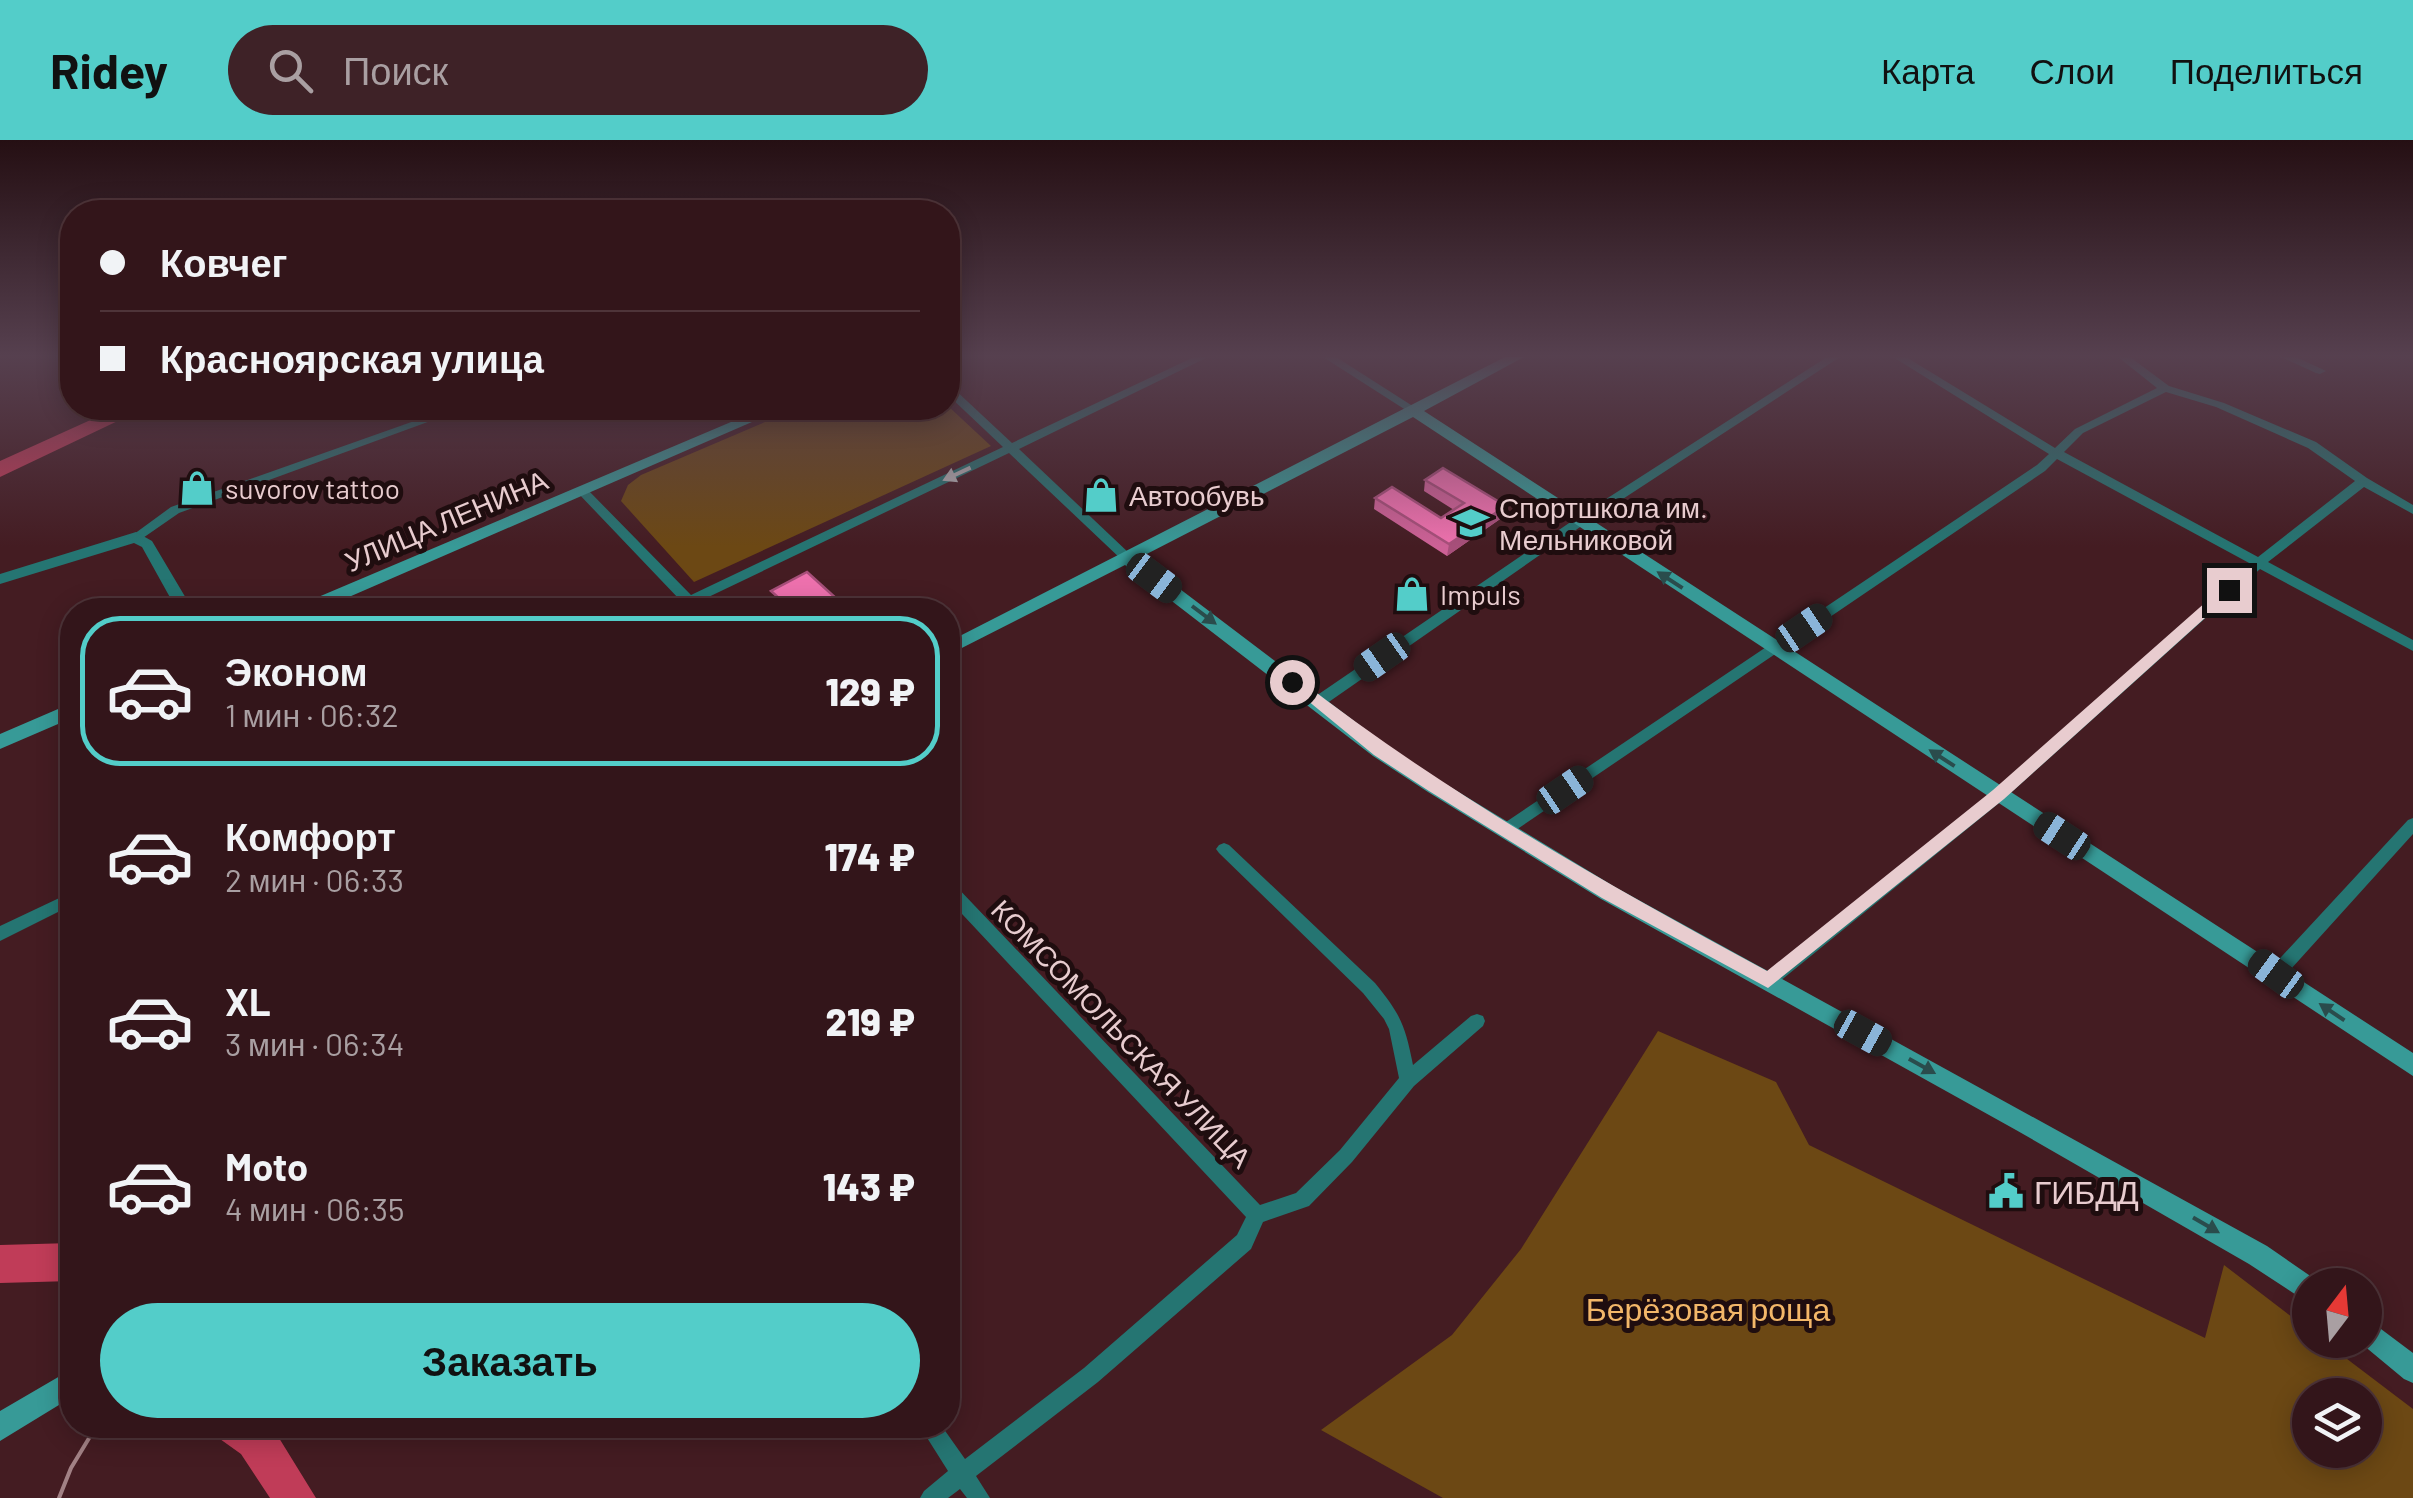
<!DOCTYPE html>
<html lang="ru">
<head>
<meta charset="utf-8">
<style>
	:root { --surface:#33151a; --page:#3e2227; --text:#f1f3f6; --muted:#a99fa2; --line:#4e3439; --accent:#53cdc9 }
	body { margin:0; font-family:Barlow,sans-serif; background:var(--page); color:var(--text); height:100vh; display:flex; flex-direction:column; font-size:38px; white-space:nowrap }
	* { box-sizing:border-box; margin:0 }
	p { font-size:32px; color:var(--muted) }
	.icon { flex:none; width:55px; height:55px; fill:none; stroke:currentColor; stroke-width:2; stroke-linecap:round; stroke-linejoin:round }
	.map { position:relative; flex:1; overflow:hidden }
	.side { position:absolute; left:60px; top:458px; width:900px; height:840px; display:flex; flex-direction:column; background:var(--surface); border-radius:40px; box-shadow:0 5px 25px #0003,0 0 0 2px var(--line) }
	.side>* { flex:none }
	.hud { position:absolute; left:60px; top:60px; width:900px; height:220px; border-radius:40px; box-shadow:0 5px 25px #0003,0 0 0 2px var(--line); display:grid; align-content:center; height:220px; padding:0 40px; background:var(--surface) }
	.needle { width:65px; rotate:16deg }
	.tools { position:absolute; left:2292px; top:1128px; display:grid; gap:20px }
	.tools a { display:grid; place-items:center; width:90px; height:90px; border-radius:50%; background:var(--surface); box-shadow:0 5px 25px #0003,0 0 0 2px var(--line); font-size:50px }
	.end { position:absolute; width:45px; height:45px; margin:-22px; border:12px solid #e8cccf; background:#111; box-shadow:0 0 0 5px #111 }
	.from { border-radius:50% }
	.car { position:absolute; width:30px; height:60px; margin:-30px -15px; border-radius:12px; box-shadow:0 0 8px 2px #0007; background:linear-gradient(#222 24%,#8ab4d8 0 40%,#222 0 76%,#8ab4d8 0 86%,#222 0) }
	.hud b { display:flex; align-items:center; gap:35px; height:95px; font-size:38px }
	.hud b+b { border-top:2px solid var(--line) }
	.hud i { width:25px; height:25px; background:var(--text) }
	ul { padding:18px 0 0; list-style:none }
	li { display:flex; align-items:center; gap:30px; height:150px; margin:0 20px 15px; padding:0 20px; border:5px solid transparent; border-radius:40px }
	li div { flex:1 }
	li b { display:block; font-size:38px }
	li em { font-style:normal; font-weight:800 }
	li.current { border-color:var(--accent) }
	li>.icon { width:90px; height:90px; stroke-width:1.5 }
	.button { display:flex; gap:20px; margin-top:auto; padding:20px 40px }
	.button a { flex:1; height:115px; border-radius:60px; background:var(--accent); color:#111; font-size:40px; font-weight:800; line-height:115px; text-align:center }
	header { display:flex; align-items:center; gap:60px; box-sizing:border-box; height:140px; padding:0 50px; background:var(--accent); color:#111 }
	header strong { font-size:48px }
	nav { display:flex; gap:55px; margin-inline-start:auto; font-size:35px }
	.search { width:700px; height:90px; background:var(--page); display:flex; align-items:center; gap:25px; box-sizing:border-box; padding:0 35px; border-radius:55px; color:var(--muted); font-size:38px }
	.map>svg:first-child { display:block }
	.green { fill:#6c4814; fill-rule:evenodd }
	.lines { fill:none; stroke-linecap:round; stroke-linejoin:round }
	.river { fill:#c03c58; fill-rule:evenodd }
	.minor { fill:#257572; fill-rule:evenodd }
	.tertiary { fill:#257572; fill-rule:evenodd }
	.secondary { fill:#379a97; fill-rule:evenodd }
	.tram { stroke:#a28185; stroke-width:4 }
	.wall { fill:#cd6196 }
	.shaded-wall { fill:#a74f7a }
	.building { fill:#ee71ae; stroke:#a74f7a; stroke-width:2.5 }
	.oneway { fill:#b7b6b8 }
	.oneway2 { fill:#2a4c4c }
	.route { fill:#e8cccf }
	.labels { text-anchor:middle; dominant-baseline:central; stroke-width:10; stroke-linejoin:round; paint-order:stroke }
	.poi-label { font-size:28px; fill:#e8cccf; stroke:#1f0d0f; text-anchor:start }
	.street-label { font-size:28px; fill:#e8cccf; stroke:#1f0d0f }
	.near-poi-label { font-size:32px; fill:#e8cccf; stroke:#1f0d0f; text-anchor:start }
	.near-park-label { font-size:32px; fill:#f3b769; stroke:#1f0d0f }
</style>
</head>
<body>
<header>
<strong>Ridey</strong>
<div class="search"><svg class="icon" aria-label="search" viewBox="0 0 24 24"><circle cx="10" cy="10" r="6"/><path d="M15 15l6 6"/></svg>Поиск</div>
<nav><a>Карта</a><a>Слои</a><a>Поделиться</a></nav>
</header>
<div class="map">
<svg width="2413" height="1358" viewBox="0 0 2413 1358">
	<rect width="100%" height="100%" fill="#441c22"/>
	<!-- green -->
	<path class="green" d="M948,266L991,306L694,442L621,361L628,345L641,335L798,268Z
		M1658,891L1776,942L1809,1005L2205,1198L2224,1125L2310,1191V1200H2322L2413,1269V1358H1443L1321,1290L1452,1195L1521,1109ZM2310,1255H2365V1310H2310Z"/>
	<g class="lines">
		<!-- river -->
		<path class="river" d="M117,268H145L0,337V321Z
			M72,1103V1141L0,1143V1105Z
			M214,1285H271L316,1358H270L241,1314L220,1299Z"/>
		<!-- minor -->
		<path class="minor" d="M1194,217H1208L1019,309L1130,414V420H1122L1009,313L698,462L705,470H690L687,467L681,470H663L680,460L577,352L579,349H587L691,455L1003,307L948,255V246L952,247L1012,303Z
			M1323,217H1336L1422,272L1420,274H1412Z
			M1827,217H1840L1583,385L1323,566H1313L1311,562L1313,558L1575,379Z
			M1893,217H1906L2055,308L2075,289L2157,248L2118,217H2130L2169,246L2224,263L2316,302L2367,338L2413,365V374L2364,347L2268,422L2413,500V511L2260,429L2004,659L1774,846L1768,848L1762,846L1760,841L1762,836L1994,651L2251,424L2057,319L2045,331L1510,694H1500L1497,690L1500,686L2037,325L2049,314ZM2166,252L2216,267L2308,308L2355,341L2258,417L2064,312L2083,293Z
			M2281,217H2296L2326,231L2320,234L2316,233Z
			M451,268H466L179,373L140,400H132L130,397L171,367Z
			M2413,678V694L2282,839L2276,841L2270,839L2268,834L2270,829L2408,680Z
			M1224,703L1229,705L1375,843C1401,875 1405,885 1413,925L1471,876L1477,874L1483,876L1485,881L1483,886L1414,946L1352,1022L1309,1066L1263,1082L1251,1109L1098,1242L976,1336L990,1358H967L960,1349L948,1358H920L924,1351L948,1331L919,1285H941L965,1319L1084,1228L1237,1095L1246,1077L948,759V743L954,744L1260,1065L1296,1053L1340,1010L1399,938L1389,889L1384,879L1363,853L1219,713L1216,709L1219,705Z
			M72,752V765L0,801V786Z"/>
		<!-- tertiary -->
		<path class="tertiary" d="M136,392L152,401L193,470H177L142,407L134,403L0,444V434Z"/>
		<!-- secondary -->
		<path class="secondary" d="M1505,217H1524L1424,271L2413,913V936L1413,277L1139,418L1387,606L1442,642L1615,747L2267,1106L2319,1142L2320,1145H2310V1164L2249,1124L2016,990L1601,759L1428,652L1373,616L1125,425L948,515V502Z
			M764,268H784L319,470H294L297,466Z
			M72,563V578L0,609V594Z
			M2365,1177L2413,1213V1243L2404,1239L2357,1200H2365Z
			M72,1229V1257L0,1301V1271Z"/>
		<!-- tram -->
		<path class="tram" d="M59,1358L71,1328L97,1285"/>
	</g>
	<!-- wall -->
	<path class="wall" d="M1425,340L1503,377L1447,416L1374,369L1375,358L1441,378L1454,370L1424,351Z"/>
	<!-- shaded-wall -->
	<path class="shaded-wall" d="M1506,366L1503,377L1447,416L1449,404Z"/>
	<!-- building -->
	<path class="building" d="M1443,328L1506,366L1449,404L1375,358L1392,347L1441,378L1464,363L1425,340Z
		M807,432L849,470H753L748,466L780,459L771,451Z"/>
	<!-- one-way arrows -->
	<defs><path id="oneway-solid" d="M-6-.8H1V-3.2L6.5 0L1 3.2V.8H-6Z" transform="scale(2.5)"/></defs>
	<use class="oneway" href="#oneway-solid" transform="translate(957 334) rotate(155)"/>
	<g class="oneway2">
		<use href="#oneway-solid" transform="translate(1670 440) rotate(-147)"/>
		<use href="#oneway-solid" transform="translate(1204 475) rotate(37)"/>
		<use href="#oneway-solid" transform="translate(1942 618) rotate(-147)"/>
		<use href="#oneway-solid" transform="translate(2332 872) rotate(-146)"/>
		<use href="#oneway-solid" transform="translate(1922 926) rotate(29)"/>
		<use href="#oneway-solid" transform="translate(2206 1085) rotate(30)"/>
	</g>
	<!-- sky -->
	<linearGradient id="sky" x2="0" y2="1"><stop stop-color="#250f13"/><stop offset="0.53" stop-color="#56404f"/><stop offset="1" stop-color="#56404f" stop-opacity="0"/></linearGradient>
	<rect width="2413" height="407" fill="url(#sky)"/>
	<!-- route -->
	<path class="route" d="M2224,446L2236,450L2004,659L1768,848L1602,758L1429,651L1374,615L1285,542L1292,537L1297,538C1444,652 1604,743 1767,831L1993,650Z"/>
	<!-- icons -->
	<defs>
		<symbol id="shop-bare" viewBox="-9 -9 18 18"><path d="M-5-2.5h2.3a2.7 3.5 0 0 1 5.4 0H5L5.5 6h-11ZM-1.5-2.5h3a1.5 2.3 0 0 0-3 0Z" fill="#53cdc9" stroke="#1f0d0f" stroke-width="2.5" paint-order="stroke"/></symbol>
		<symbol id="school-bare" viewBox="-9 -9 18 18"><path d="M0-5L7-2L0 1L-7-2ZM-4 1L0 2.5L4 1V4Q0 6-4 4Z" fill="#53cdc9" stroke="#1f0d0f" stroke-width="2.5" paint-order="stroke"/></symbol>
		<symbol id="civic-bare" viewBox="-9 -9 18 18"><path d="M-.6-6.5H3V-4.5H.6V-3L4-1V1h2V6H-6V1h2V-1L-.6-3ZM-1.2 2.5V6h2.4V2.5Z" fill="#53cdc9" stroke="#1f0d0f" stroke-width="2.5" paint-order="stroke"/></symbol>
	</defs>
	<g fill-rule="evenodd">
		<use href="#shop-bare" x="172" y="323" width="50" height="50"/>
		<use href="#shop-bare" x="1076" y="330" width="50" height="50"/>
		<use href="#school-bare" x="1446" y="358" width="50" height="50"/>
		<use href="#shop-bare" x="1387" y="429" width="50" height="50"/>
		<use href="#civic-bare" x="1981" y="1026" width="50" height="50"/>
	</g>
	<g class="labels">
		<!-- poi labels -->
		<g class="poi-label">
			<text x="225" y="348">suvorov tattoo</text>
			<text x="1129" y="355">Автообувь</text>
			<text x="1499" y="367">Спортшкола им.<tspan x="1499" dy="32">Мельниковой</tspan></text>
			<text x="1440" y="454">Impuls</text>
		</g>
		<!-- street labels -->
		<g class="street-label">
			<text transform="translate(446 380) rotate(-23)">УЛИЦА ЛЕНИНА</text>
			<text transform="translate(1122 893) rotate(46)">КОМСОМОЛЬСКАЯ УЛИЦА</text>
		</g>
		<!-- near-poi labels -->
		<g class="near-poi-label">
			<text x="2034" y="1051">ГИБДД</text>
		</g>
		<!-- near-park labels -->
		<g class="near-park-label">
			<text x="1708" y="1168">Берёзовая роща</text>
		</g>
	</g>
</svg>
<div class="tools">
<a><svg class="needle" viewBox="-14 -14 28 28"><path d="M0-13l5 13h-10z" fill="#e53935"/><path d="M0 13l5-13h-10z" fill="#a99fa2"/></svg></a>
<a><svg class="icon" aria-label="layers" viewBox="0 0 24 24"><path d="M12 4l9 5-9 5-9-5zM3 14l9 5 9-5"/></svg></a>
</div>
<i class="end from" style="left:1292px;top:542px"></i>
<i class="end" style="left:2229px;top:450px"></i>
<i class="car" style="left:1154px;top:438px;rotate:127deg"></i>
<i class="car" style="left:1804px;top:488px;rotate:56deg"></i>
<i class="car" style="left:1382px;top:517px;rotate:235deg"></i>
<i class="car" style="left:1565px;top:650px;rotate:56deg"></i>
<i class="car" style="left:2062px;top:696px;rotate:303deg"></i>
<i class="car" style="left:2276px;top:834px;rotate:306deg"></i>
<i class="car" style="left:1863px;top:893px;rotate:119deg"></i>
<div class="hud">
<b><i class="from"></i>Ковчег</b>
<b><i></i>Красноярская улица</b>
</div>
<section class="side">
<ul>
<li class="current"><svg class="icon" aria-label="car" viewBox="0 0 24 24"><path d="M5 17H2v-5l4-1 3-4h7l3 4 3 1v5h-3M9 17h6M6 11h13"/><circle cx="7" cy="17" r="2"/><circle cx="17" cy="17" r="2"/></svg><div><b>Эконом</b><p>1 мин · 06:32</p></div><em>129 ₽</em></li>
<li><svg class="icon" aria-label="car" viewBox="0 0 24 24"><path d="M5 17H2v-5l4-1 3-4h7l3 4 3 1v5h-3M9 17h6M6 11h13"/><circle cx="7" cy="17" r="2"/><circle cx="17" cy="17" r="2"/></svg><div><b>Комфорт</b><p>2 мин · 06:33</p></div><em>174 ₽</em></li>
<li><svg class="icon" aria-label="car" viewBox="0 0 24 24"><path d="M5 17H2v-5l4-1 3-4h7l3 4 3 1v5h-3M9 17h6M6 11h13"/><circle cx="7" cy="17" r="2"/><circle cx="17" cy="17" r="2"/></svg><div><b>XL</b><p>3 мин · 06:34</p></div><em>219 ₽</em></li>
<li><svg class="icon" aria-label="car" viewBox="0 0 24 24"><path d="M5 17H2v-5l4-1 3-4h7l3 4 3 1v5h-3M9 17h6M6 11h13"/><circle cx="7" cy="17" r="2"/><circle cx="17" cy="17" r="2"/></svg><div><b>Moto</b><p>4 мин · 06:35</p></div><em>143 ₽</em></li>
</ul>
<div class="button"><a>Заказать</a></div>
</section>
</div>
</body>
</html>
